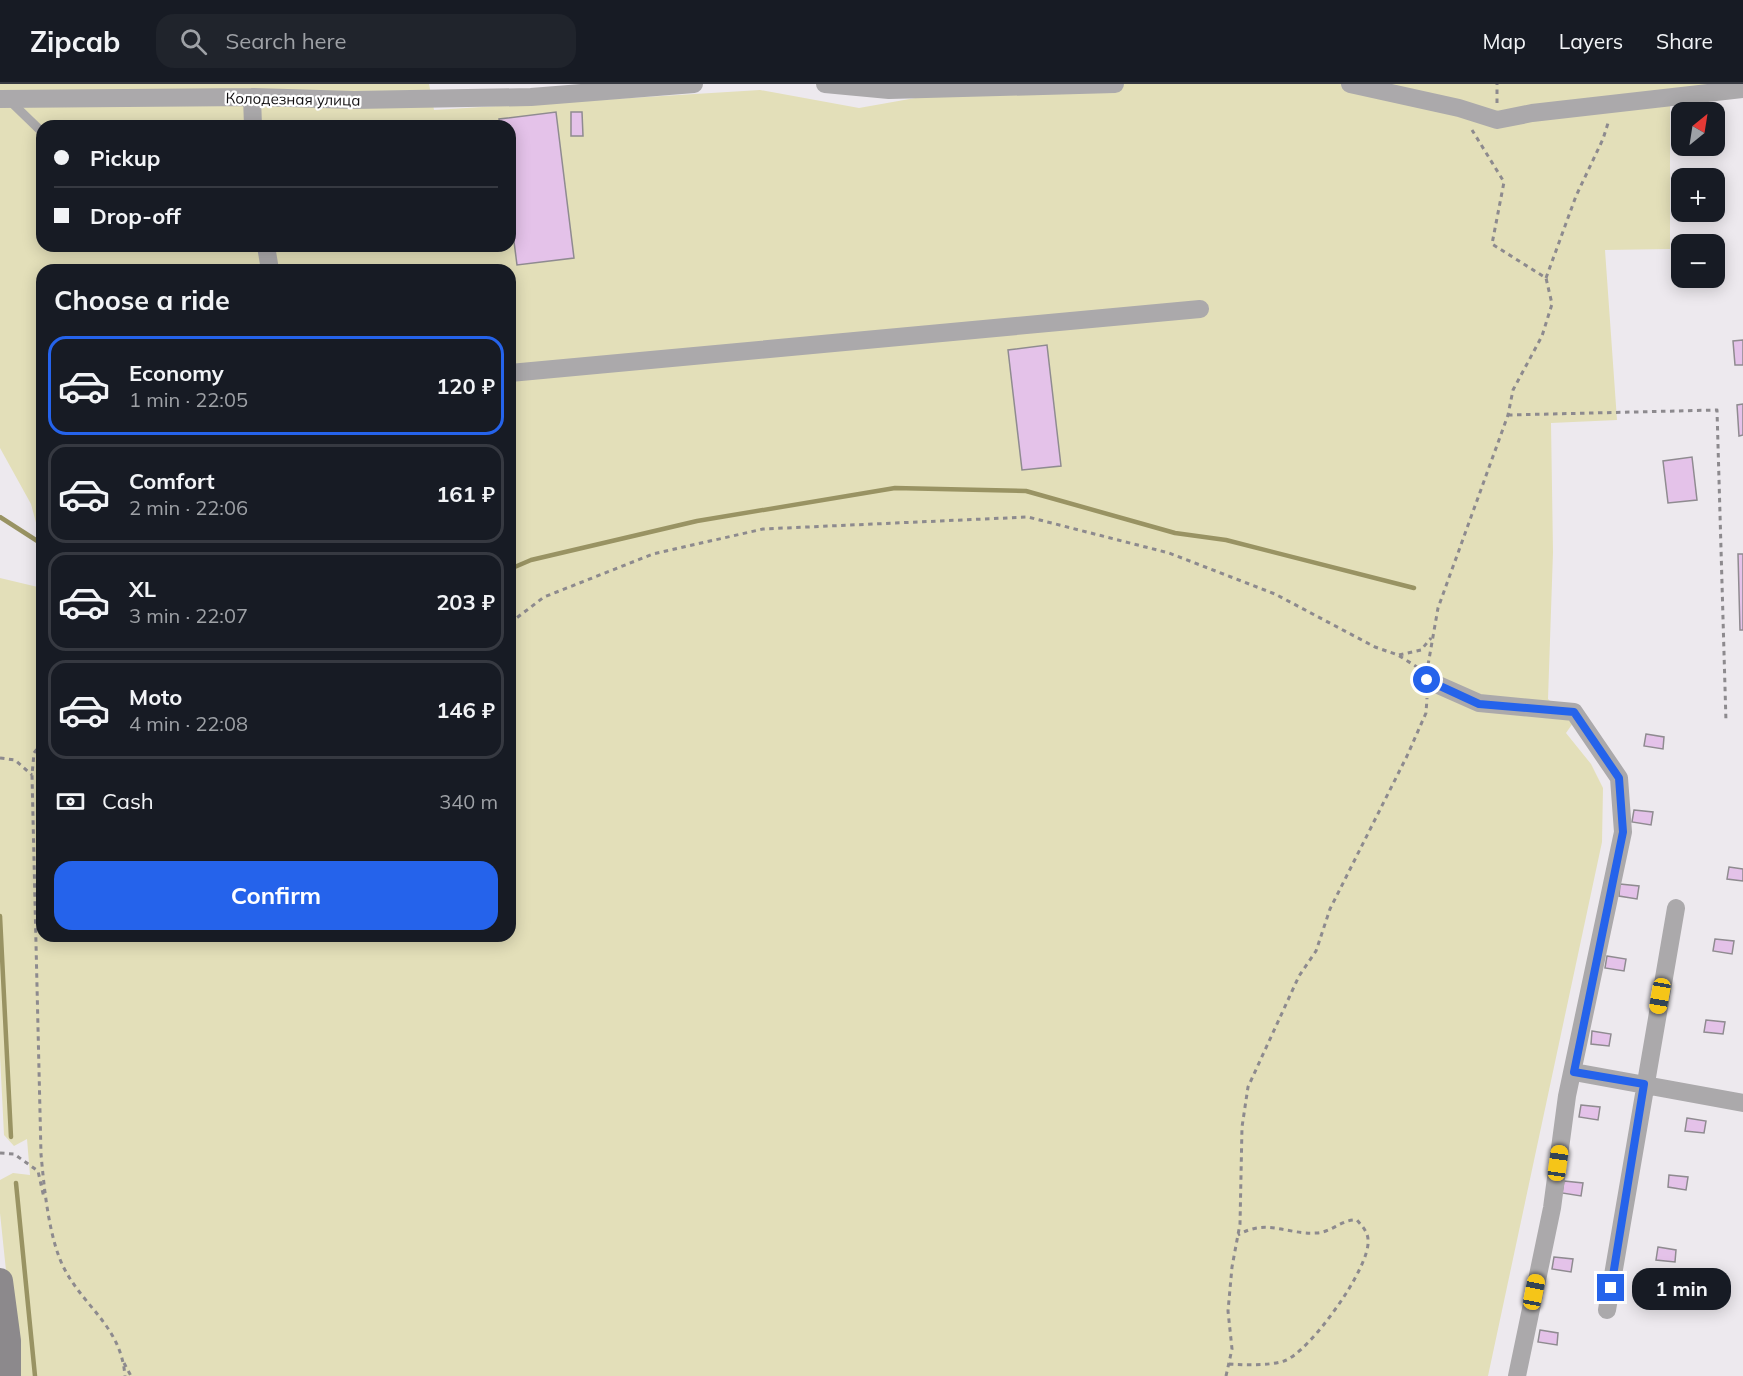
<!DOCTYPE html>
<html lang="en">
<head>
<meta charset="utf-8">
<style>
	:root { --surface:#171b24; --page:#20242c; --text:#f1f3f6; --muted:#9ea1a6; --line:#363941; --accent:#2563eb }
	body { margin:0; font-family:Mulish,sans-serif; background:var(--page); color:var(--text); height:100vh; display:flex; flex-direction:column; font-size:22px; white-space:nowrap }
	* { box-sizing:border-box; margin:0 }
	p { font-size:20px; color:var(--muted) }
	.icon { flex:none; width:33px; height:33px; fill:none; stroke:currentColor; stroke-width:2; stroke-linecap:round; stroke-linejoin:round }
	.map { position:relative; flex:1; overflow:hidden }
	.drawer { position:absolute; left:36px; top:180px; width:480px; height:678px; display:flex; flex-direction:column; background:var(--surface); border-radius:18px; box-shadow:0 3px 15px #0003 }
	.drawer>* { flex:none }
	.top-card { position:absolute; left:36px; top:36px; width:480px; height:132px; border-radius:18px; box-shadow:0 3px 15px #0003; display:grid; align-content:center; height:132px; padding:0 18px; background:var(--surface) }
	.needle { width:39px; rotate:30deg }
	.buttons { position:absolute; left:1671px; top:18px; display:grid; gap:12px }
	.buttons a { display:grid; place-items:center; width:54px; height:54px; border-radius:12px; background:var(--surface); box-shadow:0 3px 15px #0003; font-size:30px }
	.end { position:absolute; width:27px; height:27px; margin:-14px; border:8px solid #2563eb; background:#fff; box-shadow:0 0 0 3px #fff }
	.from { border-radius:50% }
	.bubble { position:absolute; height:42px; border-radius:18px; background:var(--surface); box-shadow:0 3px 15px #0003; font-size:20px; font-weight:700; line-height:42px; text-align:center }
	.car { position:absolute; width:18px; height:36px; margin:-18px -9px; border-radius:8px; box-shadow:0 0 4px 2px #0007; background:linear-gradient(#f5c518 24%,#345 0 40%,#f5c518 0 76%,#345 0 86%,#f5c518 0) }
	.top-card b { display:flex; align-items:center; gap:21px; height:57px; font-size:22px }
	.top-card b+b { border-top:2px solid var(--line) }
	.top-card i { width:15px; height:15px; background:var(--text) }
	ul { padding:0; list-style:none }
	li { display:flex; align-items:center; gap:18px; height:99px; margin:0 12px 9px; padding:0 6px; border:3px solid var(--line); border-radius:18px }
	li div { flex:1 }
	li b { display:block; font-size:22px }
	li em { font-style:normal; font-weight:700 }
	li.active { border-color:var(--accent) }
	li>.icon { width:54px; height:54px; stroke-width:1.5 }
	h2 { padding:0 18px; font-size:27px; line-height:72px }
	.pay { display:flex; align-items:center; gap:15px; height:66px; padding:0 18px; font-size:22px }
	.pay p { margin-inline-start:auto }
	.action { display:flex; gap:12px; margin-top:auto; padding:12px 18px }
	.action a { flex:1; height:69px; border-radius:18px; background:var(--accent); color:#fff; font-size:24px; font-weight:700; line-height:69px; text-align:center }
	header { display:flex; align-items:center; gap:36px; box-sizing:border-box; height:84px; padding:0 30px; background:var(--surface); border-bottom:2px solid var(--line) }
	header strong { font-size:28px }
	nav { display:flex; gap:33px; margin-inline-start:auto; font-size:21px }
	.search { width:420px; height:54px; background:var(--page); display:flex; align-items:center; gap:15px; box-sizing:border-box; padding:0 21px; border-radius:18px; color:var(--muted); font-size:22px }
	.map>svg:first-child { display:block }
	.green { fill:#e3dfb9; fill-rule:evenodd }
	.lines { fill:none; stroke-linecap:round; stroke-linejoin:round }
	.stream { stroke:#999363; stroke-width:4.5 }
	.building { fill:#e4c2e9; stroke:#8f8b90; stroke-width:1.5 }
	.path { stroke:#8d8a8e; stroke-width:3; stroke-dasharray:4.5 4.5; stroke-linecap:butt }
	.lane { stroke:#aba9ab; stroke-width:9 }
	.street { stroke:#aba9ab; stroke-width:18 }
	.secondary { stroke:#8c898c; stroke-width:26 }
	.route { stroke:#2563eb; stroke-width:8 }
	.labels { text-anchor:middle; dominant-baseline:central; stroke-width:4.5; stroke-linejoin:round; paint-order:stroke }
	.street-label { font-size:15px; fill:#100e10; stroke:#fff }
</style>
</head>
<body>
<header>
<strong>Zipcab</strong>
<div class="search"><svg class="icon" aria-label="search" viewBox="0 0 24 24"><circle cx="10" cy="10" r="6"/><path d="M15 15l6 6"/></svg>Search here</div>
<nav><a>Map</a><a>Layers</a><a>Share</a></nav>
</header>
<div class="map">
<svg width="1743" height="1292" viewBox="0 0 1743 1292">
	<rect width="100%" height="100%" fill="#ede9ee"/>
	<!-- green -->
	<path class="green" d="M0,0H429L434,26L760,6L859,24L994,0H1728L1670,9V165L1605,166L1617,336L1551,339L1553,468L1548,615L1573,639L1566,649L1591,680L1603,704L1602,758L1488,1292H17L0,1129V1096L13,1089L30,1091L27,1055L14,1062L4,1051L0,971V494L42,504V852H510V186H42V461L31,420L0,364ZM42,42H510V162H42Z"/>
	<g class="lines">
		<!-- stream -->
		<path class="stream" d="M0,433L42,460
			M510,485L531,476L697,437L895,404L1026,407L1175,449L1226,456L1414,504
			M0,832L11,1053
			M16,1099L35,1292"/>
	</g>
	<!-- building -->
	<path class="building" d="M556,28L574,174L517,181L510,126V42H500L499,35Z
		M571,28H582L583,52H571Z
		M1743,256V281H1735L1733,257Z
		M1047,261L1061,382L1022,386L1008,266Z
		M1743,320V351L1739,352L1737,321Z
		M1692,373L1697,416L1668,419L1663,377Z
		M1738,470H1743V546H1740Z
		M1646,650L1664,653L1663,665L1644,662Z
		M1634,726L1653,728L1651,741L1632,738Z
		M1729,783L1743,785V797L1727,795Z
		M1620,800L1639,802L1637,815L1619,812Z
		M1715,855L1734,857L1732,870L1713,867Z
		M1607,872L1626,875L1624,887L1605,884Z
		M1706,936L1725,938L1723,950L1704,948Z
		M1592,947L1611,950L1609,962L1591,960Z
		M1581,1021L1600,1023L1598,1036L1579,1033Z
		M1687,1034L1706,1037L1704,1049L1685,1047Z
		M1669,1091L1688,1093L1686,1106L1668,1103Z
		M1564,1097L1583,1099L1581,1112L1562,1109Z
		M1658,1163L1676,1166L1675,1178L1656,1176Z
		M1554,1173L1573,1175L1571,1188L1552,1185Z
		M1540,1246L1558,1249L1557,1261L1538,1258Z"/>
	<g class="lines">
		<!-- path -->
		<path class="path" d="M1497,19V0
			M1546,194L1576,112L1603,55L1609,36
			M1508,331L1717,326L1726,638
			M510,539L544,513L653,470L763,445L1028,433L1169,469L1275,510L1375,563L1398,571L1417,583
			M1399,571L1421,566L1431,554
			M1428,581L1438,524L1508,331L1513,306L1542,252L1552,220L1546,194L1492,160L1504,98L1472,46
			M42,658L34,669L32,691L41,1070C44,1103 49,1157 65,1186C86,1225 121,1243 125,1292
			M0,674L15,676L32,691
			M0,1069L14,1070L38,1087L44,1114
			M124,1279L131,1292
			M1229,1280C1247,1281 1267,1282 1284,1277C1309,1269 1371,1183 1368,1156C1368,1148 1362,1142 1357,1136C1342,1135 1332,1148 1317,1149C1287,1151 1267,1134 1238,1151
			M1226,1292L1232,1265L1228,1227L1232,1183L1240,1140L1242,1043L1248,1003L1299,892L1316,867L1330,825L1407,672L1426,629L1427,614"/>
		<!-- lane -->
		<path class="lane" d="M10,17L42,48"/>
		<!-- street -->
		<path class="street" d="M825,0L889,6L1115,0
			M1350,0L1459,24L1497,36L1532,29L1743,5
			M252,13L253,42
			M0,15L252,13L354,16L531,13L694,0
			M266,162L270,186
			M510,289L1200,225
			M1427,596L1479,619L1574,628L1619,694L1623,748L1567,1012L1552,1124L1517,1292
			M1574,988L1743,1019
			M1607,1226L1676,824"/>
		<!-- secondary -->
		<path class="secondary" d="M0,1197L8,1257V1292"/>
	</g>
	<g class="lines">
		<!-- route -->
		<path class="route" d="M1427,596L1479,620L1574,628L1619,694L1623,748L1574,988L1644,1000L1611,1204"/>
	</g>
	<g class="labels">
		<!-- street labels -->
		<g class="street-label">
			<text transform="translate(293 15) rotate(1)">Колодезная улица</text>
		</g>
	</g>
</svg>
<div class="buttons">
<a><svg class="needle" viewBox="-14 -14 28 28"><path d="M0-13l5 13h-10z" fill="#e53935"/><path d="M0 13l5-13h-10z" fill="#9ea1a6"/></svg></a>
<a>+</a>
<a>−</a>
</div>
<i class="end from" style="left:1427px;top:596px"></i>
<i class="end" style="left:1611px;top:1204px"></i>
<div class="bubble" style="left:1632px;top:1184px;width:99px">1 min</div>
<i class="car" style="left:1660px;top:912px;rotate:190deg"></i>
<i class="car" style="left:1558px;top:1079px;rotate:8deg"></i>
<i class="car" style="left:1534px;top:1208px;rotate:11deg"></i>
<div class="top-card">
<b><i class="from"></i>Pickup</b>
<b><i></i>Drop-off</b>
</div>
<section class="drawer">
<h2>Choose a ride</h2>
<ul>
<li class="active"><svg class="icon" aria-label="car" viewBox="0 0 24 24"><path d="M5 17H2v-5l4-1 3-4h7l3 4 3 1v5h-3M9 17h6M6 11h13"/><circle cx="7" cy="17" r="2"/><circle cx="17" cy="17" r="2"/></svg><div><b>Economy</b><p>1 min · 22:05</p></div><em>120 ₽</em></li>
<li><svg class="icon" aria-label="car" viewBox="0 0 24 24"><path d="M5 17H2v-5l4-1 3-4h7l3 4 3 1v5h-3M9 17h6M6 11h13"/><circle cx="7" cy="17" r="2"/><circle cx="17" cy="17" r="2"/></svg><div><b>Comfort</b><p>2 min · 22:06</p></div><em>161 ₽</em></li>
<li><svg class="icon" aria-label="car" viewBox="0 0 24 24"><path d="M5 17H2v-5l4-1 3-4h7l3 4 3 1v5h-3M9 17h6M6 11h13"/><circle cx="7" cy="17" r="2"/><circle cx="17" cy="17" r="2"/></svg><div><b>XL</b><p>3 min · 22:07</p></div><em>203 ₽</em></li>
<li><svg class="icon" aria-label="car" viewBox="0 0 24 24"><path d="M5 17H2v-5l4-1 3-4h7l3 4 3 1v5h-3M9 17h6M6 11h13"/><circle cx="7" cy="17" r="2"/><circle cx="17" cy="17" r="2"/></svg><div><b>Moto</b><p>4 min · 22:08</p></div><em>146 ₽</em></li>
</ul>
<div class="pay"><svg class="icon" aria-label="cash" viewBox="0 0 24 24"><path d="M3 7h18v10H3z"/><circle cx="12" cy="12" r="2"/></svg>Cash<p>340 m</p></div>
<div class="action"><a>Confirm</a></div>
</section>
</div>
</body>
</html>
